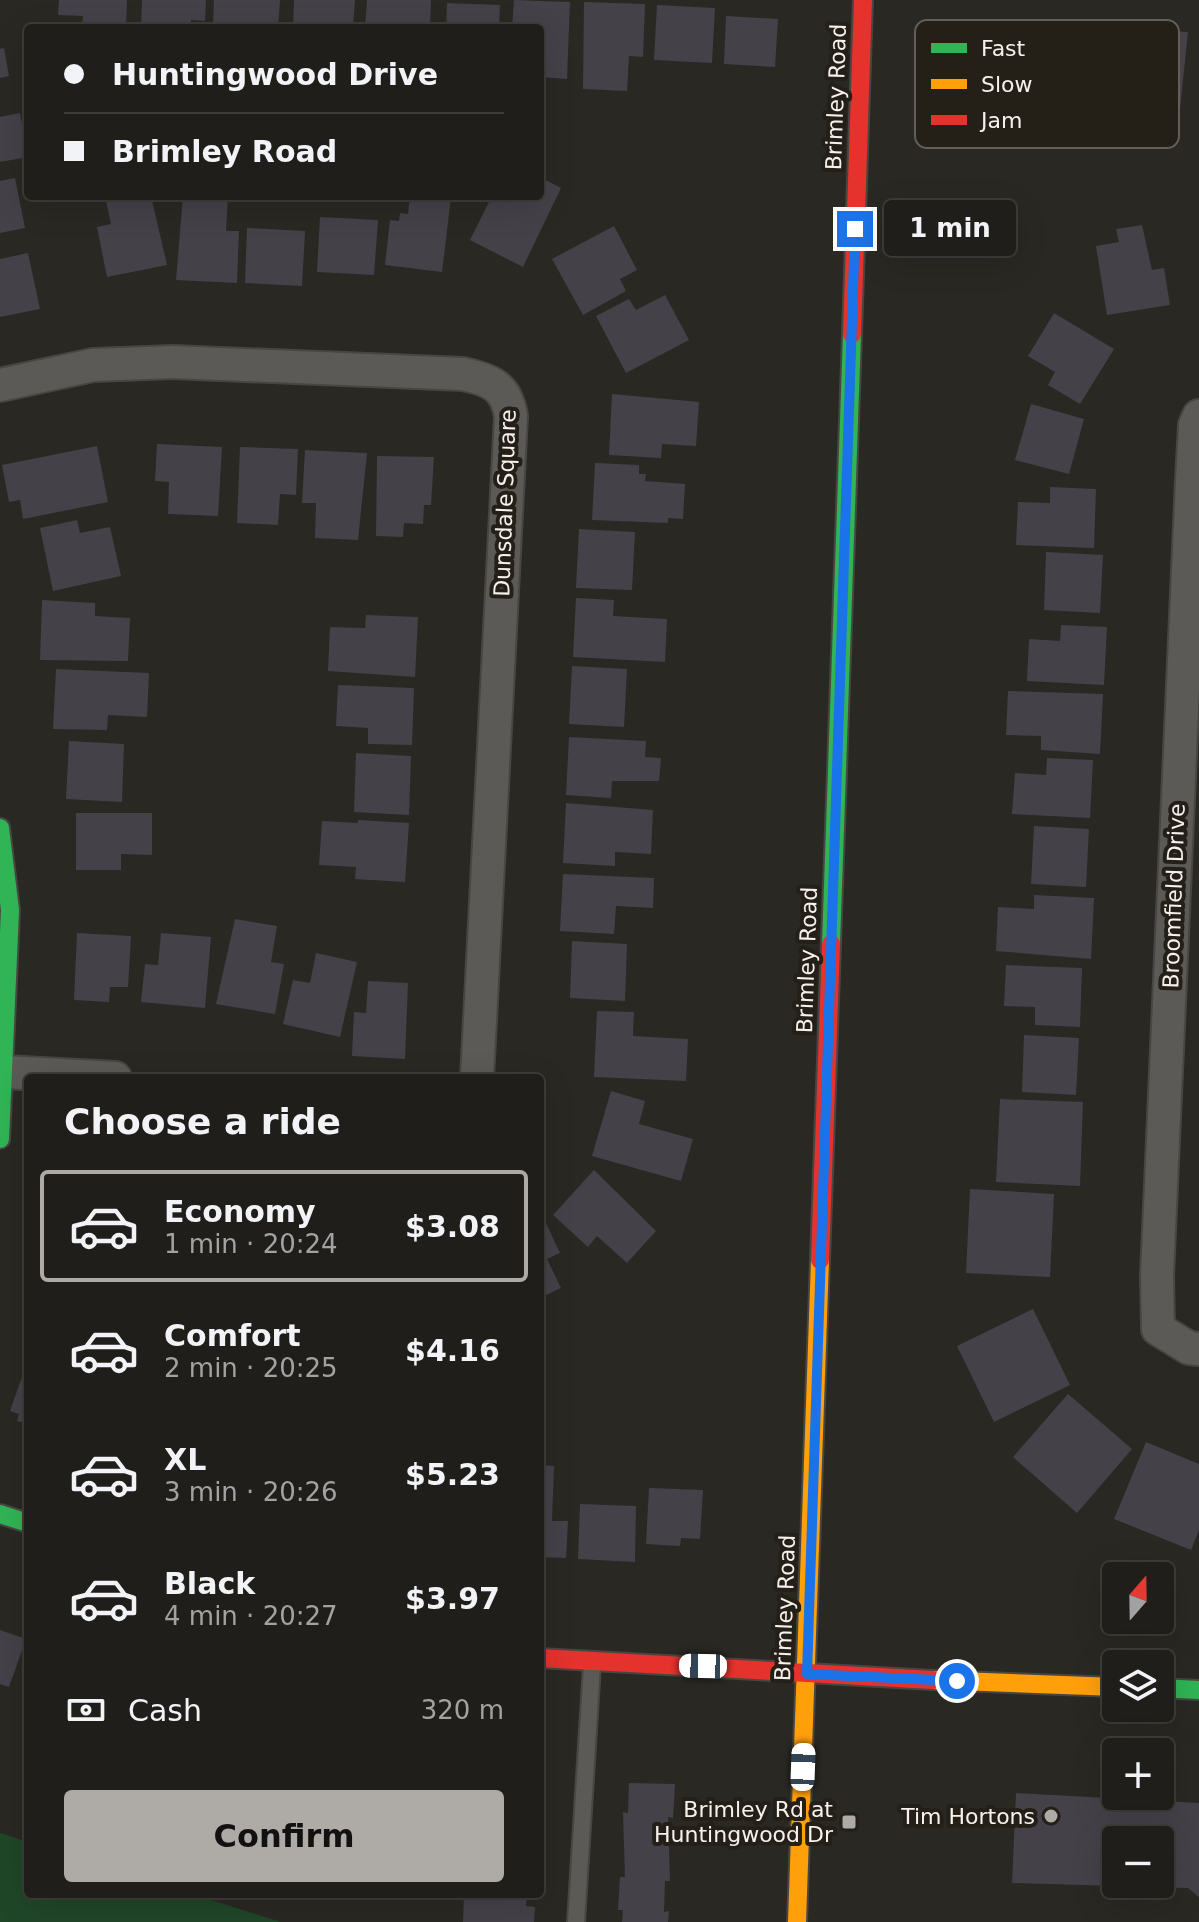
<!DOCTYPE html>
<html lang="en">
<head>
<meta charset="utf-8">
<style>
	:root { --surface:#201e1a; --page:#2d2b27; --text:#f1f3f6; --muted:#a2a2a2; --line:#3d3c39; --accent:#aeaba6 }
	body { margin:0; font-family:"DejaVu Sans",sans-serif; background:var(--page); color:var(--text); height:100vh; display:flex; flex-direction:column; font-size:30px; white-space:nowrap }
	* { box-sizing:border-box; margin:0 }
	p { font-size:26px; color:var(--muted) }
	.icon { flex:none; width:44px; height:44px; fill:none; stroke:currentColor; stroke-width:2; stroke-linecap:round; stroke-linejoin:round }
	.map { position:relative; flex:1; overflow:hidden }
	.details { position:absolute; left:24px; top:1074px; width:520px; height:824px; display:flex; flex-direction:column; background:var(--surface); border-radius:8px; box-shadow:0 8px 32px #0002,0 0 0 2px var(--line) }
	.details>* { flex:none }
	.banner { position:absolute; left:24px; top:24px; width:520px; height:176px; border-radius:8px; box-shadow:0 8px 32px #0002,0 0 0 2px var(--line); display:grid; align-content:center; height:176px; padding:0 40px; background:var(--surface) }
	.needle { width:52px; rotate:20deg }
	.fabs { position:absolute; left:1102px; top:1562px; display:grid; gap:16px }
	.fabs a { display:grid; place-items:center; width:72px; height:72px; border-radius:8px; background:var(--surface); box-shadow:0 8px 32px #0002,0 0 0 2px var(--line); font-size:40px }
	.end { position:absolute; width:36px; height:36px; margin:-18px; border:10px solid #1a73e8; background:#fff; box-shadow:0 0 0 4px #fff }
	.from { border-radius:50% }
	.bubble { position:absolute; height:56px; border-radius:8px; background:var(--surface); box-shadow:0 8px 32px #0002,0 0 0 2px var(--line); font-size:26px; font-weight:700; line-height:56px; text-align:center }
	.car { position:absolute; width:24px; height:48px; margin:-24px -12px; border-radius:10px; box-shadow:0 0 6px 2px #0007; background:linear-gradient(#fff 24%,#345 0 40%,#fff 0 76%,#345 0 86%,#fff 0) }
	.banner b { display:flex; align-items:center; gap:28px; height:76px; font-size:30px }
	.banner b+b { border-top:2px solid var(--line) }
	.banner i { width:20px; height:20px; background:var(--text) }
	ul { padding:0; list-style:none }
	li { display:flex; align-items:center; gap:24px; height:112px; margin:0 16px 12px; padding:0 24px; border:4px solid transparent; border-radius:8px }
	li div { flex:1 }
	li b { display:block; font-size:30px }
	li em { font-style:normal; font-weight:700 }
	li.active { border-color:var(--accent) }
	li>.icon { width:72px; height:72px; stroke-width:1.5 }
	h2 { padding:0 40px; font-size:36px; line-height:96px }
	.pay { display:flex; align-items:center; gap:20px; height:88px; padding:0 40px; font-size:30px }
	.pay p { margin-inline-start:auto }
	.primary-button { display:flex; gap:16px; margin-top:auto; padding:16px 40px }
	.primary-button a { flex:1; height:92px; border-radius:8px; background:var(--accent); color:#111; font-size:32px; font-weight:700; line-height:92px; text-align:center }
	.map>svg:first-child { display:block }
	.green { fill:#204628 }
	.building { fill:#444149 }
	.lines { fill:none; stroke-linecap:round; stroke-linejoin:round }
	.lane-casing { stroke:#484642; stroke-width:20 }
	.street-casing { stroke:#484642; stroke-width:36 }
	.fast-casing { stroke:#484642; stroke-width:22 }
	.slow-casing { stroke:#484642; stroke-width:22 }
	.jam-casing { stroke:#484642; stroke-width:22 }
	.lane { stroke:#5c5a57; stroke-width:16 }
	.street { stroke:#5c5a57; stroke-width:32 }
	.fast { stroke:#30b455; stroke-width:18 }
	.slow { stroke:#ff9f0a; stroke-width:18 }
	.jam { stroke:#e5322d; stroke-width:18 }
	.route { stroke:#1a73e8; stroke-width:10 }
	.poi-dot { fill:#aeaba6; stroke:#241f17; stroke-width:3 }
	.labels { text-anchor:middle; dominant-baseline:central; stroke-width:8; stroke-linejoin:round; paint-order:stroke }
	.street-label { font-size:22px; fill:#f5f2ed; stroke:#241f17 }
	.poi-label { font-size:22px; fill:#f5f2ed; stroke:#241f17; text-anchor:end }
	.key { fill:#241f17; stroke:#635e57; stroke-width:2 }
	.key-label { font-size:22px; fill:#f5f2ed }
</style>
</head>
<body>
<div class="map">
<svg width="1199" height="1922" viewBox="0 0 1199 1922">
	<rect width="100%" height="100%" fill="#2a2823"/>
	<!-- green -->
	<path class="green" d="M0,1833L28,1842V1894H192L281,1922H0Z"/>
	<!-- building -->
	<path class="building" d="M59,0H127L126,28H82L83,16L58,15Z
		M142,0H206L205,21L191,20V28H141Z
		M214,0H280L278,28H227V23L213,22Z
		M294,0H355L353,28H293Z
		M367,0H431L430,28H365Z
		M514,0L570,2L567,79L540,77V28H512Z
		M584,2L645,4L643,57L629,56L627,91L583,89Z
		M447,3L500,5L499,28H446Z
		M657,5L715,8L712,63L654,60Z
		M726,16L778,19L775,67L724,64Z
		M1152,30L1188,32L1178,128L1114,124L1118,47L1151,49Z
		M4,48L9,76L0,78V49Z
		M20,113L28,157L0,162V117Z
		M540,177L561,188L523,267L470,240L492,196L504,202L507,196H540Z
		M15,178L25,228L0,233V181Z
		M105,196H151L167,265L107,277L97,227L111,224Z
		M183,196H228L226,231H239L237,283L176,280Z
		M410,196L451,197L442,272L385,265L390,220L399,221L400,213L408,214Z
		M320,217L378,220L374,275L317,272Z
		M1142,225L1152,270L1164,268L1170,305L1107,315L1096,246L1119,242L1116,229Z
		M614,226L637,270L620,279L626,291L583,315L552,259Z
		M247,228L305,231L302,286L245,283Z
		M28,253L40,309L0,317V259Z
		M665,295L689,340L626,373L596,316L629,299L636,310Z
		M1054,313L1114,349L1080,404L1048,385L1055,372L1028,356Z
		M612,394L699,402L696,446L662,444L661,458L609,455Z
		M1031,404L1084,419L1069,474L1015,460Z
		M157,444L222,447L218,516L168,514L169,482L155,481Z
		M97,446L108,502L23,519L20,500L9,502L2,465Z
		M240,447L298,449L296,495L280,494L278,525L237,523Z
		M305,450L367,453L358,540L315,538L316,503H302Z
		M377,456L434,457L431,505H424L423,524L404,523L403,537L376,536Z
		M595,463L639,465V474H646L645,481L685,484L683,519L668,518V523L592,520Z
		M1050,487L1096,489L1094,548L1016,545L1018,502L1050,503Z
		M77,520L80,533L110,527L121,576L53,591L40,528Z
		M579,529L635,532L632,590L576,588Z
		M1046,552L1103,555L1100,613L1044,610Z
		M576,598L614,600L613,616L667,619L665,662L573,657Z
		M42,600L95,603V616L130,618L128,661L40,660Z
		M366,615L418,617L415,677L328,671L330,627L365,628Z
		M1061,625L1107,627L1104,685L1027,681L1029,639L1060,641Z
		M572,666L627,669L624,727L569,724Z
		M56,669L149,673L147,717L108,715L107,730L53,729Z
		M338,685L414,688L412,745L368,744V728L336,726Z
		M1008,691L1103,694L1100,754L1041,750V736L1006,735Z
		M569,737L646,741L645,757L661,758L659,781H612L611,798L566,795Z
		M69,741L124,744L122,802L66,799Z
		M356,753L411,756L409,815L354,812Z
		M1047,758L1093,760L1090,818L1012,814L1015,773L1046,775Z
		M566,803L653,810L651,854L615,852V866L563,863Z
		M76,813H152V855L121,854V870H76Z
		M358,820L409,823L405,882L355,879L356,867L319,865L322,821L358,823Z
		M1034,826L1089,829L1086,887L1031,884Z
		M563,874L654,878L653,908L616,906L614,934L560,931Z
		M1034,895L1094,898L1091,959L996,951L998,907L1034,909Z
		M235,919L277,926L271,962L284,964L275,1014L216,1004Z
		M77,933L131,936L128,987H110L109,1002L74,1000Z
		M161,933L211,937L205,1008L141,1002L145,964L158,965Z
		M572,941L627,944L625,1001L570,998Z
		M316,953L357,962L340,1037L283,1024L293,980L310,983Z
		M1006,965L1082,968L1080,1027L1035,1025V1007L1004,1006Z
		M368,981L408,983L405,1059L352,1056L354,1012L366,1013Z
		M597,1011L634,1012L633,1036L688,1039L686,1081L594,1077Z
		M1024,1035L1079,1038L1076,1095L1022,1092Z
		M611,1091L645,1101L639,1124L693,1139L681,1181L592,1156Z
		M1000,1099L1083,1102L1080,1186L996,1182Z
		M594,1170L656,1231L627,1263L597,1236L588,1247L553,1215Z
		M970,1189L1054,1194L1050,1277L966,1273Z
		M544,1219L560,1253L547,1259L561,1288L540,1298V1221Z
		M1033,1309L1070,1385L994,1422L957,1346Z
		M28,1360V1424L17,1421L19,1414L10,1411Z
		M1068,1394L1132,1449L1077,1513L1013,1457Z
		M1146,1442L1199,1464V1530L1191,1550L1114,1519Z
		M540,1465L554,1466L552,1521H568L566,1558L540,1557Z
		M649,1488L703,1490L700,1539L681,1538L680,1546L646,1544Z
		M580,1504L636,1506L635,1562L578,1559Z
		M0,1630L26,1639L9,1687L0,1684Z
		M629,1783L675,1784L673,1818L668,1817L670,1881H665L664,1912L669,1911L668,1922H622L623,1910H618L620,1877H625L623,1812L628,1813Z
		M1016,1793L1199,1803V1897L1188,1888L1136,1887L1160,1884V1840H1116V1886L1012,1883Z
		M464,1894H527L526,1906L535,1907L534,1922H463Z"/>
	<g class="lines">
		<defs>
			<path id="lane" d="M576,1922L592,1665"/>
			<path id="street" d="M0,385L93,365L173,362L463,374C491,380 506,386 511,416L477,1078
				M1199,416L1195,425L1192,480L1157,1276L1158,1329L1189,1348L1199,1349
				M4,1072L115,1078"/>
			<path id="fast" d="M0,828L10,910L0,1139
				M831,944L852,334
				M0,1514L28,1523
				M1160,1688L1199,1690"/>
			<path id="slow" d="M933,1680L1116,1687
				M797,1922L820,1260"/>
			<path id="jam" d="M852,334L863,0
				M820,1260L831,944
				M540,1658L933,1680"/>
		</defs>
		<!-- lane casing -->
		<use href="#lane" class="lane-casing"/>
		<!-- street casing -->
		<use href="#street" class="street-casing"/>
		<!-- fast casing -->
		<use href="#fast" class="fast-casing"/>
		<!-- slow casing -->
		<use href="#slow" class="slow-casing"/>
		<!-- jam casing -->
		<use href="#jam" class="jam-casing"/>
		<!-- lane -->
		<use href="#lane" class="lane"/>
		<!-- street -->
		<use href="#street" class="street"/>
		<!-- fast -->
		<use href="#fast" class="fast"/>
		<!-- slow -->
		<use href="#slow" class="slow"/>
		<!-- jam -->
		<use href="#jam" class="jam"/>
	</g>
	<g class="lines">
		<!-- route -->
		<path class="route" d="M855,229L807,1674L957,1681"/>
	</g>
	<!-- markers -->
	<g class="poi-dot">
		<circle cx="1051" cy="1816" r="8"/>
		<rect x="841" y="1814" width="16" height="16" rx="4"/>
	</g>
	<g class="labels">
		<!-- street labels -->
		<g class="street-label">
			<text transform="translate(836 97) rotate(-88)">Brimley Road</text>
			<text transform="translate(505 503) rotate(-88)">Dunsdale Square</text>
			<text transform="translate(1174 896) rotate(-88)">Broomfield Drive</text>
			<text transform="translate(807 960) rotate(-88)">Brimley Road</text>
			<text transform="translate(785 1608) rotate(-88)">Brimley Road</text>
		</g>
		<!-- poi labels -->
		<g class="poi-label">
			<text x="833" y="1809">Brimley Rd at<tspan x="833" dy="25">Huntingwood Dr</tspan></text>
			<text x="1035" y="1816">Tim Hortons</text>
		</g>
	</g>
	<!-- legend -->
	<rect x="915" y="20" width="264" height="128" rx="12" class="key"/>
	<rect x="931" y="43" width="36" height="10" fill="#30b455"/>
	<rect x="931" y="79" width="36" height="10" fill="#ff9f0a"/>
	<rect x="931" y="115" width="36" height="10" fill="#e5322d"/>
	<g class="key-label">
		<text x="981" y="56">Fast</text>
		<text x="981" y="92">Slow</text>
		<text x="981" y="128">Jam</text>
	</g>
</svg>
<div class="fabs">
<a><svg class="needle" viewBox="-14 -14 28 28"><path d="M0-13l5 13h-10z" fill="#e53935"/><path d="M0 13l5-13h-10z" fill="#a2a2a2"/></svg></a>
<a><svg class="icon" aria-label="layers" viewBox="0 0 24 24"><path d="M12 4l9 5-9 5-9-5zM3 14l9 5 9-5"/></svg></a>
<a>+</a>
<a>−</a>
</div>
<i class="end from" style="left:957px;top:1681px"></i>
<i class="end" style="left:855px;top:229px"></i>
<div class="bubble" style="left:884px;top:200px;width:132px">1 min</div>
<i class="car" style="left:703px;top:1666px;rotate:271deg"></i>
<i class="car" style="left:803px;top:1767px;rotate:2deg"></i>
<div class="banner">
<b><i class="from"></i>Huntingwood Drive</b>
<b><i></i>Brimley Road</b>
</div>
<section class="details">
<h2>Choose a ride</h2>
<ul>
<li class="active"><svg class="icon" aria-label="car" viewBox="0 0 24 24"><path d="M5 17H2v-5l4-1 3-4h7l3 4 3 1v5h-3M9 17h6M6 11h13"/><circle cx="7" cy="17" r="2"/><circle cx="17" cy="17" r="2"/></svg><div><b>Economy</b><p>1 min · 20:24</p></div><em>$3.08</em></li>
<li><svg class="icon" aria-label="car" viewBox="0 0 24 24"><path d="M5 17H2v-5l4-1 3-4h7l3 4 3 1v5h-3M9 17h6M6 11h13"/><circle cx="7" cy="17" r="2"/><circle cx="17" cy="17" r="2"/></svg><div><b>Comfort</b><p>2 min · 20:25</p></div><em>$4.16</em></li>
<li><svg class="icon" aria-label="car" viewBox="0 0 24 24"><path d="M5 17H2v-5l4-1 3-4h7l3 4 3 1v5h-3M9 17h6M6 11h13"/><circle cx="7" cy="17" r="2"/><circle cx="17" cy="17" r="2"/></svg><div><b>XL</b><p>3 min · 20:26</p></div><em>$5.23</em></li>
<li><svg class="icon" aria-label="car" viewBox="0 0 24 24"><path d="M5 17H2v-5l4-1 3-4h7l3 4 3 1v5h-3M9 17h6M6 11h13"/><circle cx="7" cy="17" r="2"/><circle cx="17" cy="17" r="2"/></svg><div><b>Black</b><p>4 min · 20:27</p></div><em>$3.97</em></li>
</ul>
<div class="pay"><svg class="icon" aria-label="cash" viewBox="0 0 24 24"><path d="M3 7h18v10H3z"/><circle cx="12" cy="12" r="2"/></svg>Cash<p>320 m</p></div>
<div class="primary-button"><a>Confirm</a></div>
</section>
</div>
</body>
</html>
